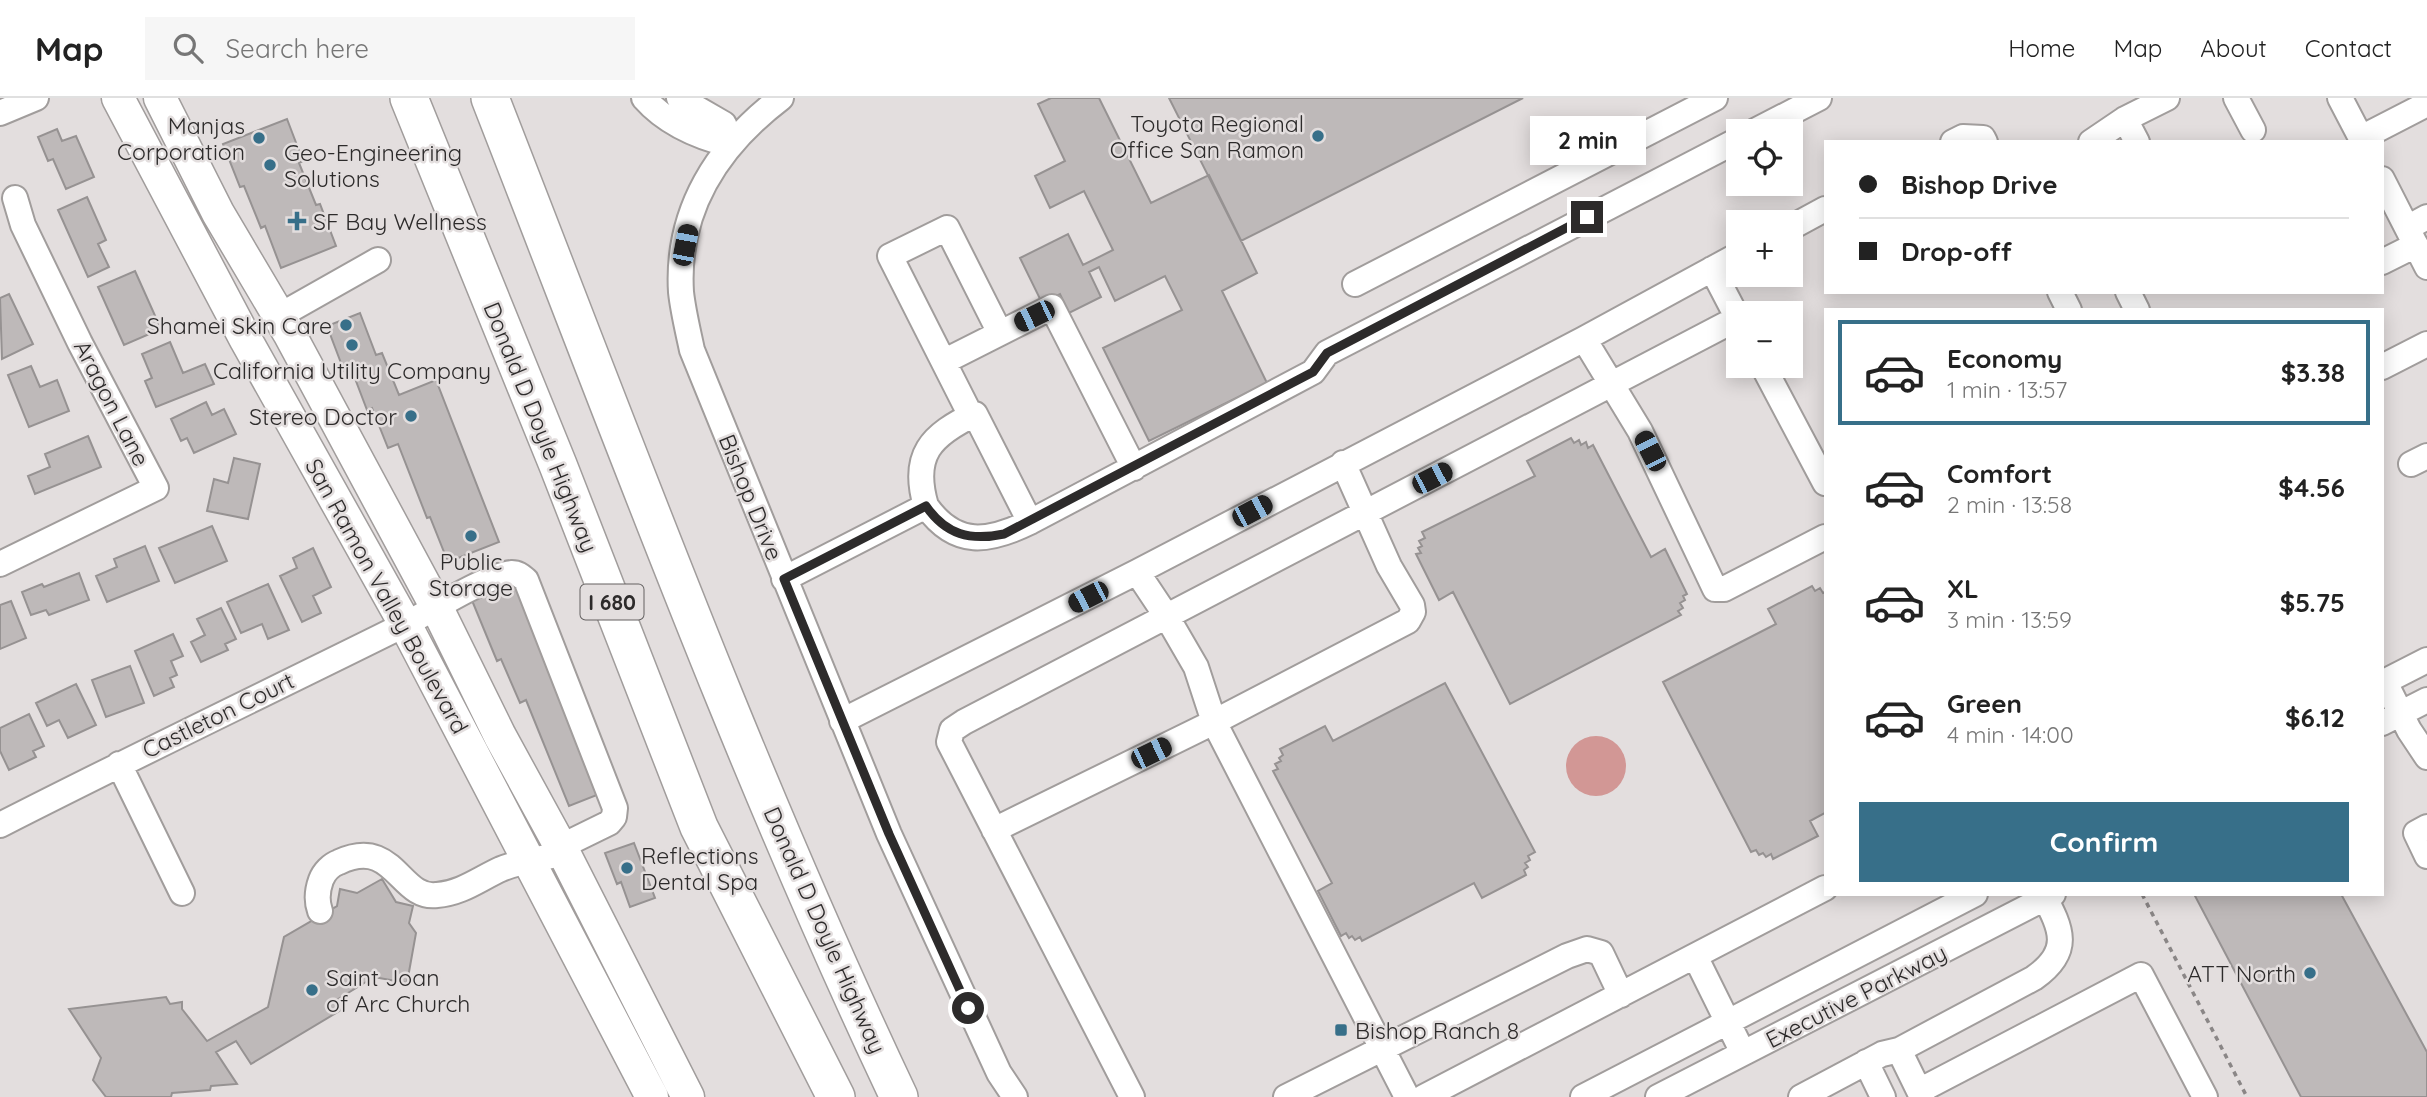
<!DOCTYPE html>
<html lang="en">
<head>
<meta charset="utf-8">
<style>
	:root { --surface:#fff; --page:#f6f6f6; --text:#222; --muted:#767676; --line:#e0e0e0; --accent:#376f89 }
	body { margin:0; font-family:Quicksand,sans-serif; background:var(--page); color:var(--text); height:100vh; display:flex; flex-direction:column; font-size:26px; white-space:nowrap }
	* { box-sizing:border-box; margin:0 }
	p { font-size:23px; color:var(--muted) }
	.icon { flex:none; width:38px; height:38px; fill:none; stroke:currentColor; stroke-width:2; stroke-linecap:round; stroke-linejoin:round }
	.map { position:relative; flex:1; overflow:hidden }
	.side { position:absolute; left:1824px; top:210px; width:560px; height:588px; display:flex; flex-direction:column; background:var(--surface); border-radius:0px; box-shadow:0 4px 18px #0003 }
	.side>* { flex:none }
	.hud { position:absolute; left:1824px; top:42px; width:560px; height:154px; border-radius:0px; box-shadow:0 4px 18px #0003; display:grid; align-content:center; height:154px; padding:0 35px; background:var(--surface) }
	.controls { position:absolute; left:1726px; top:21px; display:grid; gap:14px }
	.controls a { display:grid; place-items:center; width:77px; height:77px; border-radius:0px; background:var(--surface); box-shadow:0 4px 18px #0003; font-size:35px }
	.end { position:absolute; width:32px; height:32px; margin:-16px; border:9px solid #2d2b2b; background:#fff; box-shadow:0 0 0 4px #fff }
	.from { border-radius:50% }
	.bubble { position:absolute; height:49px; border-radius:0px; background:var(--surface); box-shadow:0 4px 18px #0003; font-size:23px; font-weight:700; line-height:49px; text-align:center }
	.car { position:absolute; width:21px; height:42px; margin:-21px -10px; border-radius:9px; box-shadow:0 0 5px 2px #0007; background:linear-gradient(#222 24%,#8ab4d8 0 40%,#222 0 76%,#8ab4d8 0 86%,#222 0) }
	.hud b { display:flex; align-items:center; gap:24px; height:66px; font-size:26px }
	.hud b+b { border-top:2px solid var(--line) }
	.hud i { width:18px; height:18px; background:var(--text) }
	ul { padding:12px 0 0; list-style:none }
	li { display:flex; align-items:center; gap:21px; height:105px; margin:0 14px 10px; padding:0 21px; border:4px solid transparent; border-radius:0px }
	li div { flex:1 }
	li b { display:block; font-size:26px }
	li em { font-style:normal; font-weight:700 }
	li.selected { border-color:var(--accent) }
	li>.icon { width:63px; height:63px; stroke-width:1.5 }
	.button { display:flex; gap:14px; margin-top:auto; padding:14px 35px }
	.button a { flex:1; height:80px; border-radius:0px; background:var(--accent); color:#fff; font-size:28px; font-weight:700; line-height:80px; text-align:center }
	header { display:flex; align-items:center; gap:42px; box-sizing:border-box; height:98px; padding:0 35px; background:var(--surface); border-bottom:2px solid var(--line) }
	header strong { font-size:33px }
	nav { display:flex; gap:38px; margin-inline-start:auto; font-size:24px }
	.search { width:490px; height:63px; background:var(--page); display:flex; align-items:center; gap:18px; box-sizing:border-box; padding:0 24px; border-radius:0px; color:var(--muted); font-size:26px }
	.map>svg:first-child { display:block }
	.water { fill:#d29795 }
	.building { fill:#beb9b9; stroke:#969292; stroke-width:2 }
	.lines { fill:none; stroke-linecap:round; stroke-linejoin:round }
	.minor-casing { stroke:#a19d9c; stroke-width:28 }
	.major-casing { stroke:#a19d9c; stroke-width:35 }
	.highway-casing { stroke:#a19d9c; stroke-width:40 }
	.path { stroke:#8a8686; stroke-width:3.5; stroke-dasharray:5 5; stroke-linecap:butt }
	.minor { stroke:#fff; stroke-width:24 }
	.major { stroke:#fff; stroke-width:32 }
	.highway { stroke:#fff; stroke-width:37 }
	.route { stroke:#2d2b2b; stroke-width:9 }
	.poi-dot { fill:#376f89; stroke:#e3dede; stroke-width:2.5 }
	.labels { text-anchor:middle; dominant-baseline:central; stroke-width:5; stroke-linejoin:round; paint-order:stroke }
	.shield { fill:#e3dede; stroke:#646161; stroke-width:2 }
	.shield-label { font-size:21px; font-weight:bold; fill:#2d2b2b }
	.poi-label { font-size:23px; fill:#2d2b2b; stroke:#e3dede; text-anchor:end }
	.street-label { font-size:23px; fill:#2d2b2b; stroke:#e3dede }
</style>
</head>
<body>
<header>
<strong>Map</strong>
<div class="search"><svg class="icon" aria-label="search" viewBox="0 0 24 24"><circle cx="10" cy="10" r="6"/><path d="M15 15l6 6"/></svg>Search here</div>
<nav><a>Home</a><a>Map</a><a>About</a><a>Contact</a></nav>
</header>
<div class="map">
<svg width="2427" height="999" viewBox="0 0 2427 999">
	<rect width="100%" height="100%" fill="#e3dede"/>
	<!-- water -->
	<path class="water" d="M1566 668a30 30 0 1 1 60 0a30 30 0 1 1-60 0Z"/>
	<!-- building -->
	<path class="building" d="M1051,0H1099L1151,105L1209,77L1257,175L1222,193L1267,285L1149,343L1103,250L1182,212L1165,178L1115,203L1099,169L1089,174L1101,199L1069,215L1060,196L1042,205L1020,160L1068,136L1083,167L1113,152L1084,93L1050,110L1035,78L1065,63L1038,6Z
		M1169,0H1523L1241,143Z
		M287,21L303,63L299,65L316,107L320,106L336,148L281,170L265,128L261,130L244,88L240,89L223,46Z
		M57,31L62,43L76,38L94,79L66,91L53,61L48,63L38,39Z
		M87,99L106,142L98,146L109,169L88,179L58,112Z
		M135,173L161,231L124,247L98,189Z
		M9,196L33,246L2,261L0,200Z
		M360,215L376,257L382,255L399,297L436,282L499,444L448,464L430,419L427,420L398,346L388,350L372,310L367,312L351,270L344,273L327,228Z
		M170,244L183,275L205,266L214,286L156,309L145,283L152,280L142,256Z
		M31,268L40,289L57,282L69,313L29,329L8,277Z
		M206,304L212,317L224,311L236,336L194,355L187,340L181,343L171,321Z
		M88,338L101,369L35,396L28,378L50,369L45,356Z
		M1571,340L1574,345L1579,342L1581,347L1586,344L1588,350L1593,347L1651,459L1665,451L1687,496L1683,498L1685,502L1680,505L1683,510L1678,513L1681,517L1510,606L1453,494L1439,502L1416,456L1421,455L1418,450L1422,448L1419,443L1425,440L1422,434L1535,378L1527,363Z
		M234,360L260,366L248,421L207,413L214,381L228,385Z
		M212,428L227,463L175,485L159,450Z
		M145,448L159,483L107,504L96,478L117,469L114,461Z
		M313,450L331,489L313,498L321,515L302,524L280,478L297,470L293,460Z
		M79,475L89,502L49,517L46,512L31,517L22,494L42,486L44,489Z
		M514,483L602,695L569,708L526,602L520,605L501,561L497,563L471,500Z
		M268,486L289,532L268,541L262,526L241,535L227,504Z
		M1812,488L1815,493L1820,490L1823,495L1825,494V715L1810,723L1818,738L1773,761L1771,756L1766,759L1763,755L1759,757L1756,752L1751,754L1663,584L1776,526L1768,511Z
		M11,503L26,540L0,551V507Z
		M221,510L236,541L225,546L228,552L201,564L191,544L205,537L197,521Z
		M173,536L183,558L171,563L177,577L170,580L174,589L154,598L135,553Z
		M130,568L144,605L106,619L92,582Z
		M1445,585L1535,754L1528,758L1530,762L1525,765L1528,769L1524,772L1526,777L1482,800L1474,785L1362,843L1360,839L1355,842L1352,838L1349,840L1346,835L1341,838L1318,793L1332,785L1273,673L1278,671L1275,666L1281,663L1279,660L1283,657L1280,651L1325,628L1333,643Z
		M76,586L96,627L68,640L59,622L47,628L36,605Z
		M29,616L44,648L33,653L36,659L9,672L0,653V630Z
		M634,745L655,800L630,809L621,784L617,786L605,755Z
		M382,781L396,804L413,808L409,825L416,835L407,885L374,879L335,903L341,912L251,966L236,943L216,954L237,986L211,988L210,992L172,995L171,999H106L93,982L101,960L69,911L166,899L170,906L182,904V911L207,943L268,909L284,839L337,808L340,791L357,795Z
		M2194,796H2341L2427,954V999H2301Z"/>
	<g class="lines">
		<defs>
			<path id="minor" d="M644,0C666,25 698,39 731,47
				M679,0L724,26L731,47
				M781,0C718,48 676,112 681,194C683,213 688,233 692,252L889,736L999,975L1015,999
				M2236,0L2253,32
				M2340,0L2363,44
				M0,15L36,0
				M2125,21L2137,44
				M1755,33L1819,0
				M2361,40L2427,6
				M1953,44L1963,39L1983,40L1985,44
				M2091,44L2125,21L2167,0
				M2382,81L2427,169
				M1790,130L1825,111
				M2407,130L2427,119
				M2382,164L2416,147
				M1712,171L1738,221
				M1355,186L1715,0
				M2060,194L2069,212
				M2128,194L2137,212
				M279,218L378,162
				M1584,241L1640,333L1715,491H1724L1825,439
				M945,263L1052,209L1134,370
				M1763,268L1825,385
				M2382,269L2427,246
				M971,318L890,158L947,130L1000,235
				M2411,366L2427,358
				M1030,424L1313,274L1327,255L1738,42
				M0,466L156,390L80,245L23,127L15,100
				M1137,474L1167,519L1196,569L1214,624L1407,999
				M784,481L926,408C911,357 931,337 975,316L1030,424C989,444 956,450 926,408
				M2385,584L2409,632L2427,659
				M2382,585L2427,562
				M842,623L1137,474L1584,241L1738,157
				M2382,625L2427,602
				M119,666L182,795
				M0,727C135,658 271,593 406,526C431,513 487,477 512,475C518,475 521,478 526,482L615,710L614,719L609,725L560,749
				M2427,729L2416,735L2427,758
				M994,732L1214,624L1408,523L1413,514L1412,507L1389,468L1343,365
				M320,813C316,802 317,793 321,782C324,774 331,767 339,764C395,738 399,802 437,797C462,795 479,781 501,771C520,763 544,760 564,755
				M1695,858L1743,955
				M1899,952L1922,999
				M1866,964L1883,999
				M1919,993L2141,877L2205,999
				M1132,999L949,644L952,632L964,624L1738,220
				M1286,999L1567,858L1587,851L1601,855L1621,897
				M1424,999L1825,790
				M1583,999L1975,796
				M1658,999L2053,796
				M1801,999L1882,956L1899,952L2034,880C2072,853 2062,832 2043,796"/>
			<path id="major" d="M118,0L246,242L405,526L652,999
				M160,0L218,115L289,235L437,510L500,638L564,755L688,999"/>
			<path id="highway" d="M409,0L558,367L699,729L836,999
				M490,0C621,335 745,674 899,999"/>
		</defs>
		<!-- minor casing -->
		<use href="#minor" class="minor-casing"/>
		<!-- major casing -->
		<use href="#major" class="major-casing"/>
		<!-- highway casing -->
		<use href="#highway" class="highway-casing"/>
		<!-- path -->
		<path class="path" d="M2142,796L2247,999"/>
		<!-- minor -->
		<use href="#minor" class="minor"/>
		<!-- major -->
		<use href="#major" class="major"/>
		<!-- highway -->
		<use href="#highway" class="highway"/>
	</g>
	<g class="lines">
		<!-- route -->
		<path class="route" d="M968,910L889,736L784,481L926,408C946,437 970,443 1004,436L1313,274L1327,255L1587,119"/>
	</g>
	<!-- markers -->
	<g class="poi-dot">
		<circle cx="1318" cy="38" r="7"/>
		<circle cx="259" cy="40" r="7"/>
		<circle cx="270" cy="67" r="7"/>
		<path d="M293.5 112.5h7v7h7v7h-7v7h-7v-7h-7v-7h7z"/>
		<circle cx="346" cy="227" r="7"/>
		<circle cx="352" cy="247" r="7"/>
		<circle cx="411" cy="318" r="7"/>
		<circle cx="471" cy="438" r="7"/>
		<circle cx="627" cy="770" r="7"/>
		<circle cx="2310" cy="875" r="7"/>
		<circle cx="312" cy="892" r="7"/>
		<rect x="1334" y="925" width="14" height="14" rx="3.5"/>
	</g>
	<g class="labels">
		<!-- shield labels -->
		<rect class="shield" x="580.5" y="486.5" width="63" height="35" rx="5"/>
		<g class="shield-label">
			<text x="612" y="504">I 680</text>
		</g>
		<!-- poi labels -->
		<g class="poi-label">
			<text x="1304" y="25">Toyota Regional<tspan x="1304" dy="26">Office San Ramon</tspan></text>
			<text x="245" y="27">Manjas<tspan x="245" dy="26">Corporation</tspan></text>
			<text x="284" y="54" text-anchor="start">Geo-Engineering<tspan x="284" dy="26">Solutions</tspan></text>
			<text x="313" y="123" text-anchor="start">SF Bay Wellness</text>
			<text x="332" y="227">Shamei Skin Care</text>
			<text x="352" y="272" text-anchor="middle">California Utility Company</text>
			<text x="397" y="318">Stereo Doctor</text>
			<text x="471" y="463" text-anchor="middle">Public<tspan x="471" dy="26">Storage</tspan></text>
			<text x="641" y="757" text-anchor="start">Reflections<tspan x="641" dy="26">Dental Spa</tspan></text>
			<text x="2296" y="875">ATT North</text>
			<text x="326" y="879" text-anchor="start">Saint Joan<tspan x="326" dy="26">of Arc Church</tspan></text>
			<text x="1355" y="932" text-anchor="start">Bishop Ranch 8</text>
		</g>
		<!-- street labels -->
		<g class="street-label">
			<text transform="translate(112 305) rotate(63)">Aragon Lane</text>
			<text transform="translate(541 329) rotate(68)">Donald D Doyle Highway</text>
			<text transform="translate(751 399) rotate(68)">Bishop Drive</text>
			<text transform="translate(387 498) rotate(61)">San Ramon Valley Boulevard</text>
			<text transform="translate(218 617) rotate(-26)">Castleton Court</text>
			<text transform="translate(825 832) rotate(66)">Donald D Doyle Highway</text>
			<text transform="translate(1856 898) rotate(-27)">Executive Parkway</text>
		</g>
	</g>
</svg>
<div class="controls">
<a><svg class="icon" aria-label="locate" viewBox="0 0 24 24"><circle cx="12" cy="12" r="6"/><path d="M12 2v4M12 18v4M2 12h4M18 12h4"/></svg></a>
<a>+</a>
<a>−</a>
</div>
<i class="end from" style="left:968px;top:910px"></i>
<i class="end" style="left:1587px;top:119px"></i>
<div class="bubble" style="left:1530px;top:18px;width:116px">2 min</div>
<i class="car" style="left:685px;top:147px;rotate:11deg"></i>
<i class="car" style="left:1034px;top:218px;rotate:244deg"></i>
<i class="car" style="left:1650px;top:353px;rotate:333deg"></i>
<i class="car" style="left:1432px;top:380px;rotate:63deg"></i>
<i class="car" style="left:1252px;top:413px;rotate:62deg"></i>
<i class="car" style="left:1088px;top:499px;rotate:243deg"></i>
<i class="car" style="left:1151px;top:655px;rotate:64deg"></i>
<div class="hud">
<b><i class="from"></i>Bishop Drive</b>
<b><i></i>Drop-off</b>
</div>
<section class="side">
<ul>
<li class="selected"><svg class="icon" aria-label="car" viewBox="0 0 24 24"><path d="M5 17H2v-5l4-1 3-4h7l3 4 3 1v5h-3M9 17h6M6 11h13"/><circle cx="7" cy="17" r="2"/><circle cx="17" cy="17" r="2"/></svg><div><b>Economy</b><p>1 min · 13:57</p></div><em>$3.38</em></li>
<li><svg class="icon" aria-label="car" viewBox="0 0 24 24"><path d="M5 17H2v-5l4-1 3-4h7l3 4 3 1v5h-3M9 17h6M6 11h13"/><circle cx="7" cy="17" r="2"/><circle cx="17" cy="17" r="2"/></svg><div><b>Comfort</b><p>2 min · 13:58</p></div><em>$4.56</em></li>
<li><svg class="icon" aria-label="car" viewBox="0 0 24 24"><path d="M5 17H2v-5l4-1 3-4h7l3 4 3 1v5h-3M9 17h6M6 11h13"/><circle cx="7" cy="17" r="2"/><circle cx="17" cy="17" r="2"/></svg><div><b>XL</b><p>3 min · 13:59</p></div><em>$5.75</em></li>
<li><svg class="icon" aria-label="car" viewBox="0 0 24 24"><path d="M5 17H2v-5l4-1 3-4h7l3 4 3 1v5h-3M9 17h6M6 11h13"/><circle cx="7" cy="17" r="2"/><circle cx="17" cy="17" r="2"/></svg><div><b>Green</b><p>4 min · 14:00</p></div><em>$6.12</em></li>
</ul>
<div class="button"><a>Confirm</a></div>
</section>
</div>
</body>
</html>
